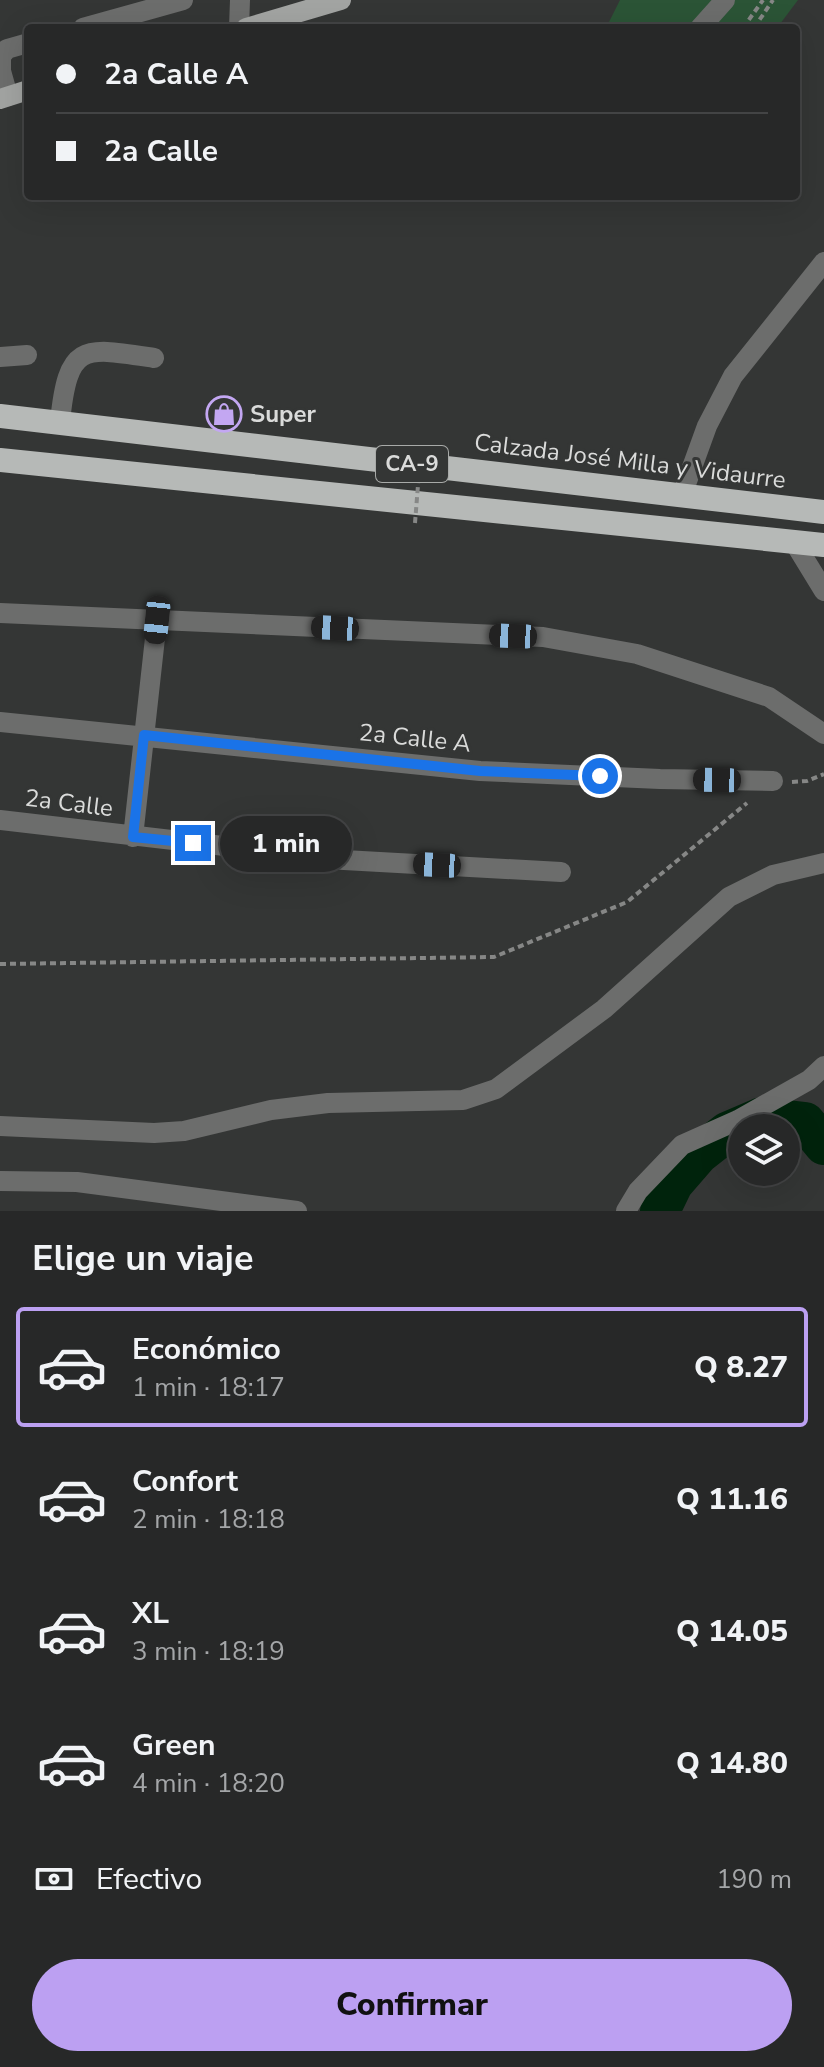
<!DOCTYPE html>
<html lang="es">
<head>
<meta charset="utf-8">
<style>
	:root { --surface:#272828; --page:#2f3030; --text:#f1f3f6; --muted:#a4a6a8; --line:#434445; --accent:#bca0f2 }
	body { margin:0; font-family:"Nunito Sans",sans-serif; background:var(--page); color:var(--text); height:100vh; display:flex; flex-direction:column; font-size:30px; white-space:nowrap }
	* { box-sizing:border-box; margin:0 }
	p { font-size:26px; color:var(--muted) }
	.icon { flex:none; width:44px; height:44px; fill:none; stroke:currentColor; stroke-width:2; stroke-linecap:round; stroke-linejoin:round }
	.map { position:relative; height:1211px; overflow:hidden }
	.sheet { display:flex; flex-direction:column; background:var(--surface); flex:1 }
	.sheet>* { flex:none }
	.banner { position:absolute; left:24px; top:24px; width:776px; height:176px; border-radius:8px; box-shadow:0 8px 32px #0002,0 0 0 2px var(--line); display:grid; align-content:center; height:176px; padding:0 32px; background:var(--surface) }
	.buttons { position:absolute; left:728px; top:1114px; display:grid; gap:16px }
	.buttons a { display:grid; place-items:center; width:72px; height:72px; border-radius:50%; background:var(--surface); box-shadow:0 8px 32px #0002,0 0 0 2px var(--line); font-size:40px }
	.end { position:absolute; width:36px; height:36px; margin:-18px; border:10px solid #1a73e8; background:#fff; box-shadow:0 0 0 4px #fff }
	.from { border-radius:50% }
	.bubble { position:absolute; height:56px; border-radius:28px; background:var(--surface); box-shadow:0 8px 32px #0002,0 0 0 2px var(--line); font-size:26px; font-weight:800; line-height:56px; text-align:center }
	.car { position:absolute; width:24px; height:48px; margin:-24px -12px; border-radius:10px; box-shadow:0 0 6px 2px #0007; background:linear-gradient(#222 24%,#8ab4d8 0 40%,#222 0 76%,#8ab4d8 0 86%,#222 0) }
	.banner b { display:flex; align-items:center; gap:28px; height:76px; font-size:30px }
	.banner b+b { border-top:2px solid var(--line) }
	.banner i { width:20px; height:20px; background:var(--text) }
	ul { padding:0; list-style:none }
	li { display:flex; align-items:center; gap:24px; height:120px; margin:0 16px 12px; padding:0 16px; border:4px solid transparent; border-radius:8px }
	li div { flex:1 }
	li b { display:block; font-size:30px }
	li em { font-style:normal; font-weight:800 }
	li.active { border-color:var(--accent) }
	li>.icon { width:72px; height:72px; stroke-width:1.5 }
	h2 { padding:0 32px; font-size:36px; line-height:96px }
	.pay { display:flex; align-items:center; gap:20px; height:88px; padding:0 32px; font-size:30px }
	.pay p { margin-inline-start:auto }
	.action { display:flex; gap:16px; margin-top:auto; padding:16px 32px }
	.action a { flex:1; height:92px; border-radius:48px; background:var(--accent); color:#111; font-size:32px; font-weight:800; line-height:92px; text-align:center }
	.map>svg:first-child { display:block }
	.green { fill:#2b5436 }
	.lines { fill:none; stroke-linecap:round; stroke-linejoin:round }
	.river { stroke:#00230c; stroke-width:40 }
	.path { stroke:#868786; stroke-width:4; stroke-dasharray:6 4; stroke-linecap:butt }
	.minor { stroke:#6c6d6c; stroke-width:20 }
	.major { stroke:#a2a4a2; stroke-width:20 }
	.highway { stroke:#b6b9b7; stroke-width:24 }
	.path-bridge { stroke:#868786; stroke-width:4; stroke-dasharray:6 4; stroke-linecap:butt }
	.route { stroke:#1a73e8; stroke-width:10 }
	.labels { text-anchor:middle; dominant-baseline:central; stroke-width:6; stroke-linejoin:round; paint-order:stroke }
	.shield { fill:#343635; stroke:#a8aaa8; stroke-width:2 }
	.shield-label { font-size:22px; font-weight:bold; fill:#dadbda }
	.poi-label { font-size:24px; font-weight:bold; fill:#dadbda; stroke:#343635; text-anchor:start }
	.street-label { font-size:24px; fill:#dadbda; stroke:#343635 }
</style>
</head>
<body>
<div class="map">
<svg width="824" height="1211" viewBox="0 0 824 1211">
	<rect width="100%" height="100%" fill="#343635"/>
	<!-- green -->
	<path class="green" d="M620,0H798L777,28H606Z"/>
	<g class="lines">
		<!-- river -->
		<path class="river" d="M660,1211L673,1184L699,1154L727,1132L762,1117L805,1122L824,1145"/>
		<!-- path -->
		<path class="path" d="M743,28L763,0
			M754,28L773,0
			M792,782L807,781L824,774
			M0,964L494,957L627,902L747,803"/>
		<!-- minor -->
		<path class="minor" d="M83,28L183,0
			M239,28L240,0
			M700,28L725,0
			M8,96L1,71V56L7,49L28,43
			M0,357L27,355
			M60,422C68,342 83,347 154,358
			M682,495L707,426L733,376L824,262
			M794,542L824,591
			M0,613L543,637L637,654L769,697L824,734
			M0,722L480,771L660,779L773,781
			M0,820L344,860L561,872
			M133,837L157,620
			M0,1126L154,1133L184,1131L271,1110L328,1103L463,1100L496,1089L604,1009L729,897L773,875L824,863
			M0,1181L77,1182L297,1211
			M626,1211L638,1191L682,1145L738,1120L809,1080L824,1066"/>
		<!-- major -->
		<path class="major" d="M246,28L341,0
			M0,99L28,90"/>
		<!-- highway -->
		<path class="highway" d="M0,416L824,512
			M0,460L824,545"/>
		<!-- path-bridge -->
		<path class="path-bridge" d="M415,523L421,447"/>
	</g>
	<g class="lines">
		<!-- route -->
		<path class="route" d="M193,843L133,837L144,735L480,771L600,776"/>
	</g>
	<!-- icons -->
	<defs>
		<symbol id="shop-ring" viewBox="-11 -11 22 22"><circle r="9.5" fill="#343635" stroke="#c3a7f2" stroke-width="1.5"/><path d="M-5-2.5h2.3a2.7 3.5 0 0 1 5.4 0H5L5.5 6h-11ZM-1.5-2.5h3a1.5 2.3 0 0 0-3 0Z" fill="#c3a7f2"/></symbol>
	</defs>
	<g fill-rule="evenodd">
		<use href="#shop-ring" x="204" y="394" width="40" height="40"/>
	</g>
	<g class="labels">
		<!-- shield labels -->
		<rect class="shield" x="376" y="446" width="72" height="36" rx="6"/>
		<g class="shield-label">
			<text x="412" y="464">CA-9</text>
		</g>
		<!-- poi labels -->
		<g class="poi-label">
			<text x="250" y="414">Super</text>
		</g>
		<!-- street labels -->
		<g class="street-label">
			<text transform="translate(630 461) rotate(7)">Calzada José Milla y Vidaurre</text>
			<text transform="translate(415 738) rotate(6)">2a Calle A</text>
			<text transform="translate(69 803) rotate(7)">2a Calle</text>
		</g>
	</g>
</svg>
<div class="buttons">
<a><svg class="icon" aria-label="layers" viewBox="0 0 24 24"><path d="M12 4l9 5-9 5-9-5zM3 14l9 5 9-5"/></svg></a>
</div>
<i class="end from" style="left:600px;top:776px"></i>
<i class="end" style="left:193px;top:843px"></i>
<div class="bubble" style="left:220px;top:816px;width:132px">1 min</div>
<i class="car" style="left:157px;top:620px;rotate:186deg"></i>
<i class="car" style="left:335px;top:628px;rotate:273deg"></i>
<i class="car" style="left:513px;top:636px;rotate:272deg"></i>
<i class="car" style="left:717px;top:780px;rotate:271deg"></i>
<i class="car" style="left:437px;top:865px;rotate:273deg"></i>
<div class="banner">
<b><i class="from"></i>2a Calle A</b>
<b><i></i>2a Calle</b>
</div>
</div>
<section class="sheet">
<h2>Elige un viaje</h2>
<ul>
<li class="active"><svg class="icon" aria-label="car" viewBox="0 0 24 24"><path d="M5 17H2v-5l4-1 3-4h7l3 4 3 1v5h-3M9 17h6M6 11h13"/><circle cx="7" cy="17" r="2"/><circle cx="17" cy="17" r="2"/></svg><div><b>Económico</b><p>1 min · 18:17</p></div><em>Q 8.27</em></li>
<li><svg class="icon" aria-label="car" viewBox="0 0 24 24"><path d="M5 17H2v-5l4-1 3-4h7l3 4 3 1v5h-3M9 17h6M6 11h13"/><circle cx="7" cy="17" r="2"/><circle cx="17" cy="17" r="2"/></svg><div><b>Confort</b><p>2 min · 18:18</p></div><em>Q 11.16</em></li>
<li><svg class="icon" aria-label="car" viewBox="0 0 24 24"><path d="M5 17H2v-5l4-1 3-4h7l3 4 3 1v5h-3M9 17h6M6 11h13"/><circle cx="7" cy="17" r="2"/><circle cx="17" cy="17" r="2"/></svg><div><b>XL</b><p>3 min · 18:19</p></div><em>Q 14.05</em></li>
<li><svg class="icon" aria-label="car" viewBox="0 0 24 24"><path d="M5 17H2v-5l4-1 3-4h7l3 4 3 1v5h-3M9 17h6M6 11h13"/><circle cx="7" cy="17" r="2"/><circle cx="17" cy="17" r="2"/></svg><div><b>Green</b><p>4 min · 18:20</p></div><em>Q 14.80</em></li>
</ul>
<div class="pay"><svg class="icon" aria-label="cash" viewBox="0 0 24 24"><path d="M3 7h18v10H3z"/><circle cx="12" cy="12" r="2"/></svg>Efectivo<p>190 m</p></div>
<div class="action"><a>Confirmar</a></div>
</section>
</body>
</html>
